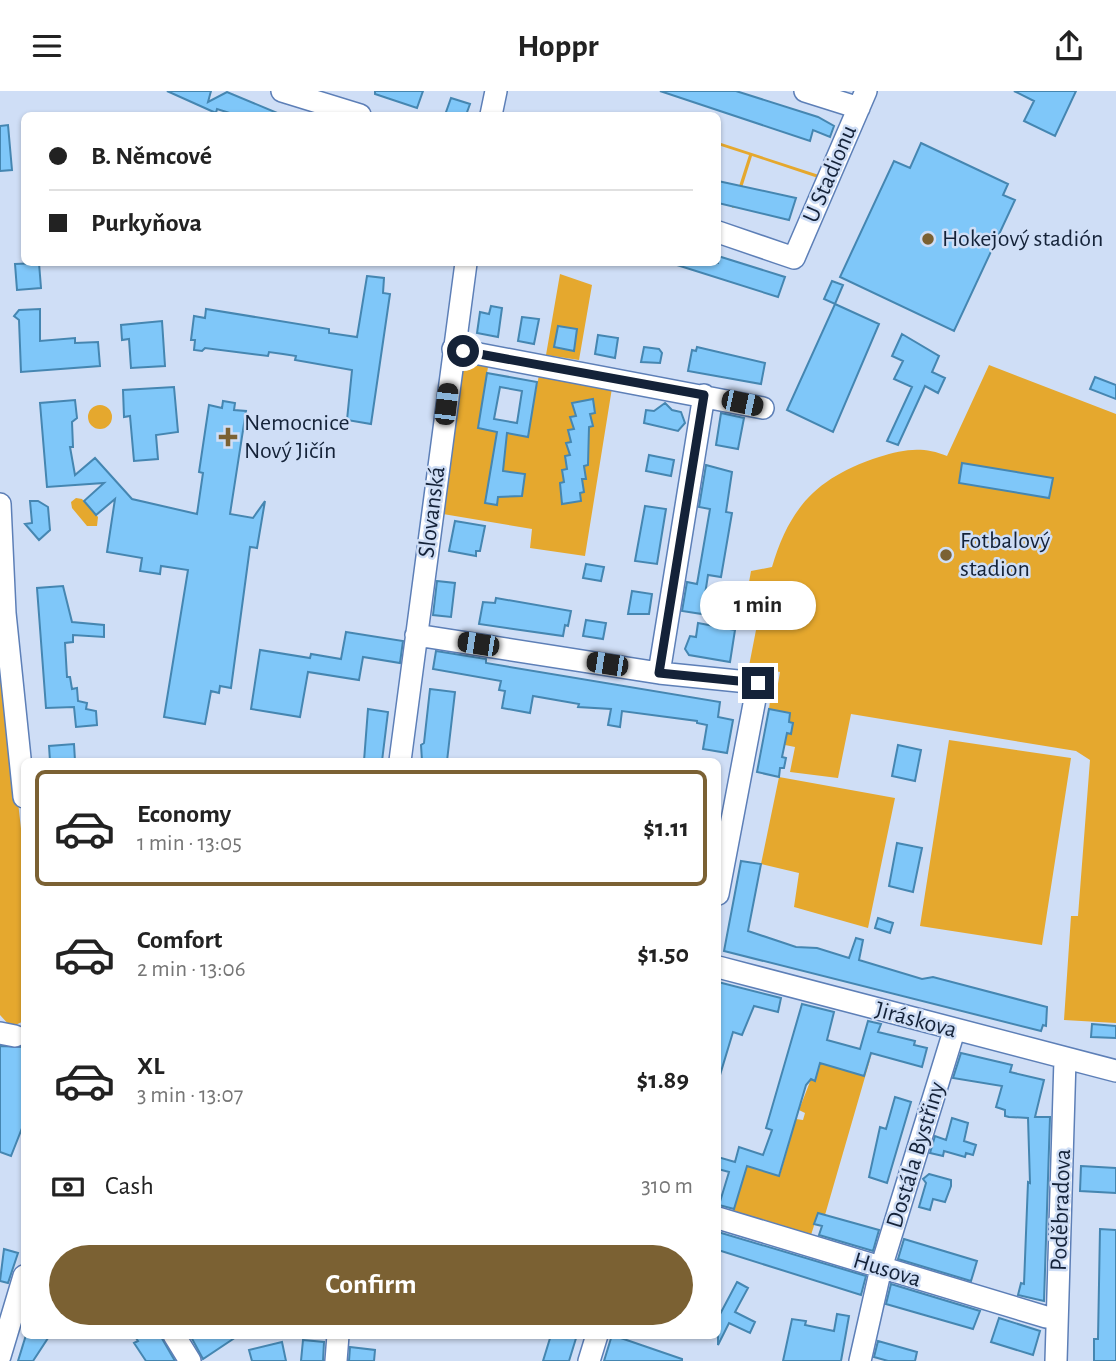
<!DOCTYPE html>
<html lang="en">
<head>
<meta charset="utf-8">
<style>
	:root { --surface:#fff; --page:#f2f2f2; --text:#222; --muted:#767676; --line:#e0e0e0; --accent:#7b6133 }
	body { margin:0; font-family:"Alegreya Sans",sans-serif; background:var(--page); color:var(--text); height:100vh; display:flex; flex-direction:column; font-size:26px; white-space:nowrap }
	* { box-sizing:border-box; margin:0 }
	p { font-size:23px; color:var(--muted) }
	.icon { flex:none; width:38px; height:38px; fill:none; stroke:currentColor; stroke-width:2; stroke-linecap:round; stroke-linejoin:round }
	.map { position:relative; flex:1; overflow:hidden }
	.sheet { position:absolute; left:21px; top:667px; width:700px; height:581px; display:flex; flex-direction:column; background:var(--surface); border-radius:10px; box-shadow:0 2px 5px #0004 }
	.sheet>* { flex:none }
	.top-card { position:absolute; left:21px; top:21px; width:700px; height:154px; border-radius:10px; box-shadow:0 2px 5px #0004; display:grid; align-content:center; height:154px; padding:0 28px; background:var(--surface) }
	.end { position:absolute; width:32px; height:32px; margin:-16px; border:9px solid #142238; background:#fff; box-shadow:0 0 0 4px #fff }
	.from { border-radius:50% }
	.bubble { position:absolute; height:49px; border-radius:24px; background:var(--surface); box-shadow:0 2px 5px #0004; font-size:23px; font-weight:600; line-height:49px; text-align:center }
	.car { position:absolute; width:21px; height:42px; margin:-21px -10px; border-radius:9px; box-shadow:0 0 5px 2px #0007; background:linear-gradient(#222 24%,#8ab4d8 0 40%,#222 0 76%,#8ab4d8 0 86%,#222 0) }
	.top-card b { display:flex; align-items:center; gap:24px; height:66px; font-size:26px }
	.top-card b+b { border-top:2px solid var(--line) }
	.top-card i { width:18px; height:18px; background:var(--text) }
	ul { padding:12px 0 0; list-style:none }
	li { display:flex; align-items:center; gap:21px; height:116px; margin:0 14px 10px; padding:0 14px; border:4px solid transparent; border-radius:10px }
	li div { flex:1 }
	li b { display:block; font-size:26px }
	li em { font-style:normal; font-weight:600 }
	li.active { border-color:var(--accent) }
	li>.icon { width:63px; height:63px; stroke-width:1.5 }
	.pay { display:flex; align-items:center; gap:18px; height:77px; padding:0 28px; font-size:26px }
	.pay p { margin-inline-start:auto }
	.action { display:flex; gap:14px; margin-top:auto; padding:14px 28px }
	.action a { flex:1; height:80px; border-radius:42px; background:var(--accent); color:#fff; font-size:28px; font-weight:600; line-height:80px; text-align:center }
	header { display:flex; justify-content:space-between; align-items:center; height:91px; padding:0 28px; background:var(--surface); font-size:32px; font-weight:600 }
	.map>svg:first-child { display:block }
	.green { fill:#e5a82e }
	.building { fill:#7fc7f9; stroke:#4586b1; stroke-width:2; fill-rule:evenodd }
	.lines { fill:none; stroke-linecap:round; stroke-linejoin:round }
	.minor-casing { stroke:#5d7fb7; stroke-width:24 }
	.minor { stroke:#fff; stroke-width:21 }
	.route { stroke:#142238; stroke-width:9 }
	.poi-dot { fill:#7b6133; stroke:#cfdef6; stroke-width:2.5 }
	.labels { text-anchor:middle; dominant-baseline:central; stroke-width:5; stroke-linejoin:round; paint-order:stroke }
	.street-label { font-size:24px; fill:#142238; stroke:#cfdef6 }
	.poi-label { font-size:24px; fill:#142238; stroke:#cfdef6; text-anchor:start }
</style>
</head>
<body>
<header><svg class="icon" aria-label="menu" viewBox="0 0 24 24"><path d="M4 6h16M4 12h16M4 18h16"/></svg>Hoppr<svg class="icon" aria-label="share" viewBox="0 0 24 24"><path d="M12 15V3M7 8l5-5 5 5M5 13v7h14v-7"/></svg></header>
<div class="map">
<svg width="1116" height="1270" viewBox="0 0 1116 1270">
	<rect width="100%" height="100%" fill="#cfdef6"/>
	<!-- green -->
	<path class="green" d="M718,51L819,84L818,87L752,65L736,116L732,117L749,64L718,54Z
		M560,183L592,194L579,269L546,264Z
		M462,271L488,276L478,337L527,346L539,284L612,297L585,465L530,457L532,438L443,423Z
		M989,274L1116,323V932L1064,929L1071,825H1078L1090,669L1076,660L851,623L838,687L790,681L795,656L785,654L790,623L769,618L770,610H775L780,581L749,575L756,539L741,536L751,480L772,476C790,415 818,386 879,366C904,358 923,355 947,365Z
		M88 326a12 12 0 1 1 24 0a12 12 0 1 1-24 0Z
		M76,407L82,408L98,426L97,435H87L72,417L71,411Z
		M0,553L24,764V930L11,936L0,924Z
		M949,649L1071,667L1042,854L920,835Z
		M779,686L895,707L868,837L794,816L799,782L761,773Z
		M872,962L825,1124L818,1122L811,1144L733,1120L747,1074L780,1084L796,1028L803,1029L805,1022L799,1019L811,988L815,989L813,970L864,985Z"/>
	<!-- building -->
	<path class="building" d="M167,0H211L208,11L227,1L282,24H236L217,18L216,22Z
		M375,0H423L417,17L375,3Z
		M660,0H736L818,26L834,35L830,46L813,39L810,50Z
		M1014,0H1076L1055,45L1024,30L1034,10Z
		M451,7L470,13L466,24H445Z
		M8,34L12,79L0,80V35Z
		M921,52L1008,93L1003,104L1015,109L954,240L840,186L894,70L910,77Z
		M718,90L796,107L789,129L718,112Z
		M718,165L785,186L778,206L677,174L718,172Z
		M39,172L41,197L17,199L15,173Z
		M367,185L384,187L383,202L390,203L371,333L347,329L352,279L295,269L296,265L283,263L269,261L268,265L205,257L202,260L194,259L195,249H191L194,225L205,227L206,218L329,238V242L357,246Z
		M832,190L843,194L835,213L824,208Z
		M835,213L879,233L833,341L787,319Z
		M491,215L502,217L498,246L477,242L480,221L489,223Z
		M40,218V250L75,247V252L98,251L100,275L21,281L19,229L14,225L19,219Z
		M522,226L539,228L534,253L518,250Z
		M162,230L165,275L131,277L129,248L122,249L121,234Z
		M558,235L577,238L574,260L554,256Z
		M902,243L939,265L932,281L945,287L938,302L925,295L898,354L887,350L912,296L894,288L903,270L892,265Z
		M598,244L618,247L615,267L595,263Z
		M644,256L659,258L662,262L660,272L641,271Z
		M697,256L765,272L761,293L688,280L692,259L696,260Z
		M487,282L537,291L528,346L507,342L503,380L525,383L522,405L498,406L497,414L485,412L497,341L478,337ZM500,296L522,300L517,332L494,328Z
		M1095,286L1116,294V308L1090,298Z
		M174,296L178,341L156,344L158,368L134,370L130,325L124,326L123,299Z
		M593,308L595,322L590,323L593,335L589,336L588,374L584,375L586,388H582L584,401L580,402L581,410L562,413L560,392L564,391L562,379L567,378L565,365L570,364L566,352L571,351L568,339L574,338L570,326L576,325L572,312Z
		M75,309L77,327L72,331L73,356H70L75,384L95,367L132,408L197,423L203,382L199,381L209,314L222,317L223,310L235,312L234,319L246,320L230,423L253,427L265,410L257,457L250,456L231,597L220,595L219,602L211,600L205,633L164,626L188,479L161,475L160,483L140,480L142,467L107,461L115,408L96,424L84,410L104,392L47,396L40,312Z
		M665,312L672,319L681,321L685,332L678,340L644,332L646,319L654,320Z
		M721,322L744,327L738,358L716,354Z
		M649,364L674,369L671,385L646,380Z
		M962,372L1053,387L1049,407L959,392Z
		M706,374L732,381L726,421L732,422L721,486L708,484L702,523L682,520L687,491L697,493L710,418L699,416Z
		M30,410H38L48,416L50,439L39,449L25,433L32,432Z
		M645,415L666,418L657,473L635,470Z
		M455,430L485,435L480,460H476V465L449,460Z
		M586,473L604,476L601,490L583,487Z
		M437,490L455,492L451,526L433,524Z
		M63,495L72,531L104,534V546L73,544V551L65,552L67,586H70L72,598L77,597L78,610L87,612L86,618L96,620L97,634L76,636L74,616L46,617L37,497Z
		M632,500L652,503L649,523H628Z
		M496,507L571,520L568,535L565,534L563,545L479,533L483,511L495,512Z
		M586,529L606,532L603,548L583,545Z
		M698,532L735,539L730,571L689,564L685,558L690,545L696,546Z
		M346,541L403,550L400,572L363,566L359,589L308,581L300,626L251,618L260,559L310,567L311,563L341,568Z
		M436,560L486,568V572L720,611L718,626L733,629L727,662L703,658L707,634L697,632V630L622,620L620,636L608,634L611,618L578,616L579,613L533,605L530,622L502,617L505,600L499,599L501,590L433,578Z
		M430,598L455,601L447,670H422L421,654L424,652Z
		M368,618L388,621L382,670H364Z
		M769,618L790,622L789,631L793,632L791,643L787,642L782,666L786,667L784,677H780L779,686L757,681Z
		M74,653L75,670H50L49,655Z
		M898,654L921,659L915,690L892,685Z
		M897,752L922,757L913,801L889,795Z
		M741,770L761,773L748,840L796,856L817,857L849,867L856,847L863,849L859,869L922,888L933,886L1047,916L1046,935L1043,934L1041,940L724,860Z
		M878,827L893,832L890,842L875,837Z
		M718,891L781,907L778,921L754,915L742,944L733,941L720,984L718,983Z
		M802,913L834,921L827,949L860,958L868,930L881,933L878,941L915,950L914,954L927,957L922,976L871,962L864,985L820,972L815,990L811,988L806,994L779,1085L747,1075L734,1118L719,1114L729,1081L718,1078V1066L735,1071L739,1056L763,1064L772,1039L766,1037Z
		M1092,933L1116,935V947L1091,946Z
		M0,955L24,956V1032L11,1065L0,1061Z
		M961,962L1012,974L1010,981L1044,989L1035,1026H1050L1044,1210L1018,1204L1021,1192L1024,1193L1028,1091L1030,1092L1028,1027L1009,1026L1005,1025V1019L996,1016L1002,995L953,987Z
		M895,1006L911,1011L887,1092L869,1086L880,1036L886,1038Z
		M952,1027L968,1032L964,1050L976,1054L973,1064L966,1062L965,1066L944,1060L943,1065L930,1062L935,1045L946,1049Z
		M1081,1075L1116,1077V1102L1080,1100Z
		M929,1083L951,1089V1095L945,1111L933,1108L930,1119L919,1116L926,1092L923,1088Z
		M818,1122L879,1139L873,1160L819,1144L822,1135L814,1133Z
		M1100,1138L1116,1139V1270H1094V1248H1098Z
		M718,1141L866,1185L861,1204L718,1159Z
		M904,1148L977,1170L971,1190L898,1168Z
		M4,1158L18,1162L8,1192L0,1190Z
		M737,1191L748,1197L735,1221L755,1231L750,1242L729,1232L718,1254V1227Z
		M891,1193L980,1220L973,1238L886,1213Z
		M837,1223L849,1225L841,1270H783L792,1228L806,1230L805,1234L834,1240Z
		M999,1227L1040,1240L1033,1264L991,1251Z
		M26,1244H50L33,1270H18Z
		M134,1244H160L175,1270H146L134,1252L138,1250Z
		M190,1244H239L203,1268Z
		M551,1244H577L569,1270H543Z
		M612,1244L682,1268V1270H604Z
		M303,1249L324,1251L323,1270H301Z
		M878,1250L917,1261L915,1270H888L874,1266Z
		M282,1251L286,1270H252L249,1259Z
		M350,1256L375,1259L374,1270H349Z"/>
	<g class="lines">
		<defs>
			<path id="minor" d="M282,0L360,24
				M805,0L859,17
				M491,24L496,0
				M718,141L794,167L866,0
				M453,258L763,317
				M0,413L5,522L24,706
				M416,544L659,582L758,592L718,803
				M659,582L704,304
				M400,670L466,172
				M718,876L1116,980
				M0,942L15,945
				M718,1127L1046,1226H1057
				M174,1244L190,1270
				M0,1265L24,1185
				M336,1270L338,1244
				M589,1270L597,1244
				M860,1270L881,1177L954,940
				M1056,1270L1065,968"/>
		</defs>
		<!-- minor casing -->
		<use href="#minor" class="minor-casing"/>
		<!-- minor -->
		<use href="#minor" class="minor"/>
	</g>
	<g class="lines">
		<!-- route -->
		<path class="route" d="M463,260L704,304L659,582L758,592"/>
	</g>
	<!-- markers -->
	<g class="poi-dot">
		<circle cx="928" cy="148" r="7"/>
		<path d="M224.5 335.5h7v7h7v7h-7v7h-7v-7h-7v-7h7z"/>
		<circle cx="946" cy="464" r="7"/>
	</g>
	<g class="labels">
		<!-- street labels -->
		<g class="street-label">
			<text transform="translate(830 83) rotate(-67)">U Stadionu</text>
			<text transform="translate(432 421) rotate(-83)">Slovanská</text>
			<text transform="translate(916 929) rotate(15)">Jiráskova</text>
			<text transform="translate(916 1064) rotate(-73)">Dostála Bystřiny</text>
			<text transform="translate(1061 1119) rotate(-88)">Poděbradova</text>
			<text transform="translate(887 1179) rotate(17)">Husova</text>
		</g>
		<!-- poi labels -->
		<g class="poi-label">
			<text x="942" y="148">Hokejový stadión</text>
			<text x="244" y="332">Nemocnice<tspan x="244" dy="28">Nový Jičín</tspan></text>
			<text x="960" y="450">Fotbalový<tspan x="960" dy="28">stadion</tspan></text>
		</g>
	</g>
</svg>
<i class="end from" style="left:463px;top:260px"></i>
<i class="end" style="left:758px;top:592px"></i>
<div class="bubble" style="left:700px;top:490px;width:116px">1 min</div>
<i class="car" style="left:742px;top:312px;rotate:102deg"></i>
<i class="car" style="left:446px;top:313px;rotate:7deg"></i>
<i class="car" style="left:478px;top:553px;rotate:279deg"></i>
<i class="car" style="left:607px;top:573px;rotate:279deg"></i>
<div class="top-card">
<b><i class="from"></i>B. Němcové</b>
<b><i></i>Purkyňova</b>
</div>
<section class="sheet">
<ul>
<li class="active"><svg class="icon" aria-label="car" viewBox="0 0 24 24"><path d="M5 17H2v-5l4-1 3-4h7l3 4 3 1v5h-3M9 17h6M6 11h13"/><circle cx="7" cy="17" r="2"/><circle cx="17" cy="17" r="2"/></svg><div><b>Economy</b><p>1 min · 13:05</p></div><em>$1.11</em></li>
<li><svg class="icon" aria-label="car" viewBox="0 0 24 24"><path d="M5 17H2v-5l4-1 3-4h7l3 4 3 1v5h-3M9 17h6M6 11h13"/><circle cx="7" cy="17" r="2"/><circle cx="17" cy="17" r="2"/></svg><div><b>Comfort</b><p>2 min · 13:06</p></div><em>$1.50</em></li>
<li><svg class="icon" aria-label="car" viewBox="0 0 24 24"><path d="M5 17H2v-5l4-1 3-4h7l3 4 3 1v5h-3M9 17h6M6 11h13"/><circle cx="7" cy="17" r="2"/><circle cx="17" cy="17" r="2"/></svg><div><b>XL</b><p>3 min · 13:07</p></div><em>$1.89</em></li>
</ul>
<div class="pay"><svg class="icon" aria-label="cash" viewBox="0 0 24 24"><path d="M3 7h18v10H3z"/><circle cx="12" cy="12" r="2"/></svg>Cash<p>310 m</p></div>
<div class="action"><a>Confirm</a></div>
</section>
</div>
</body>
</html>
